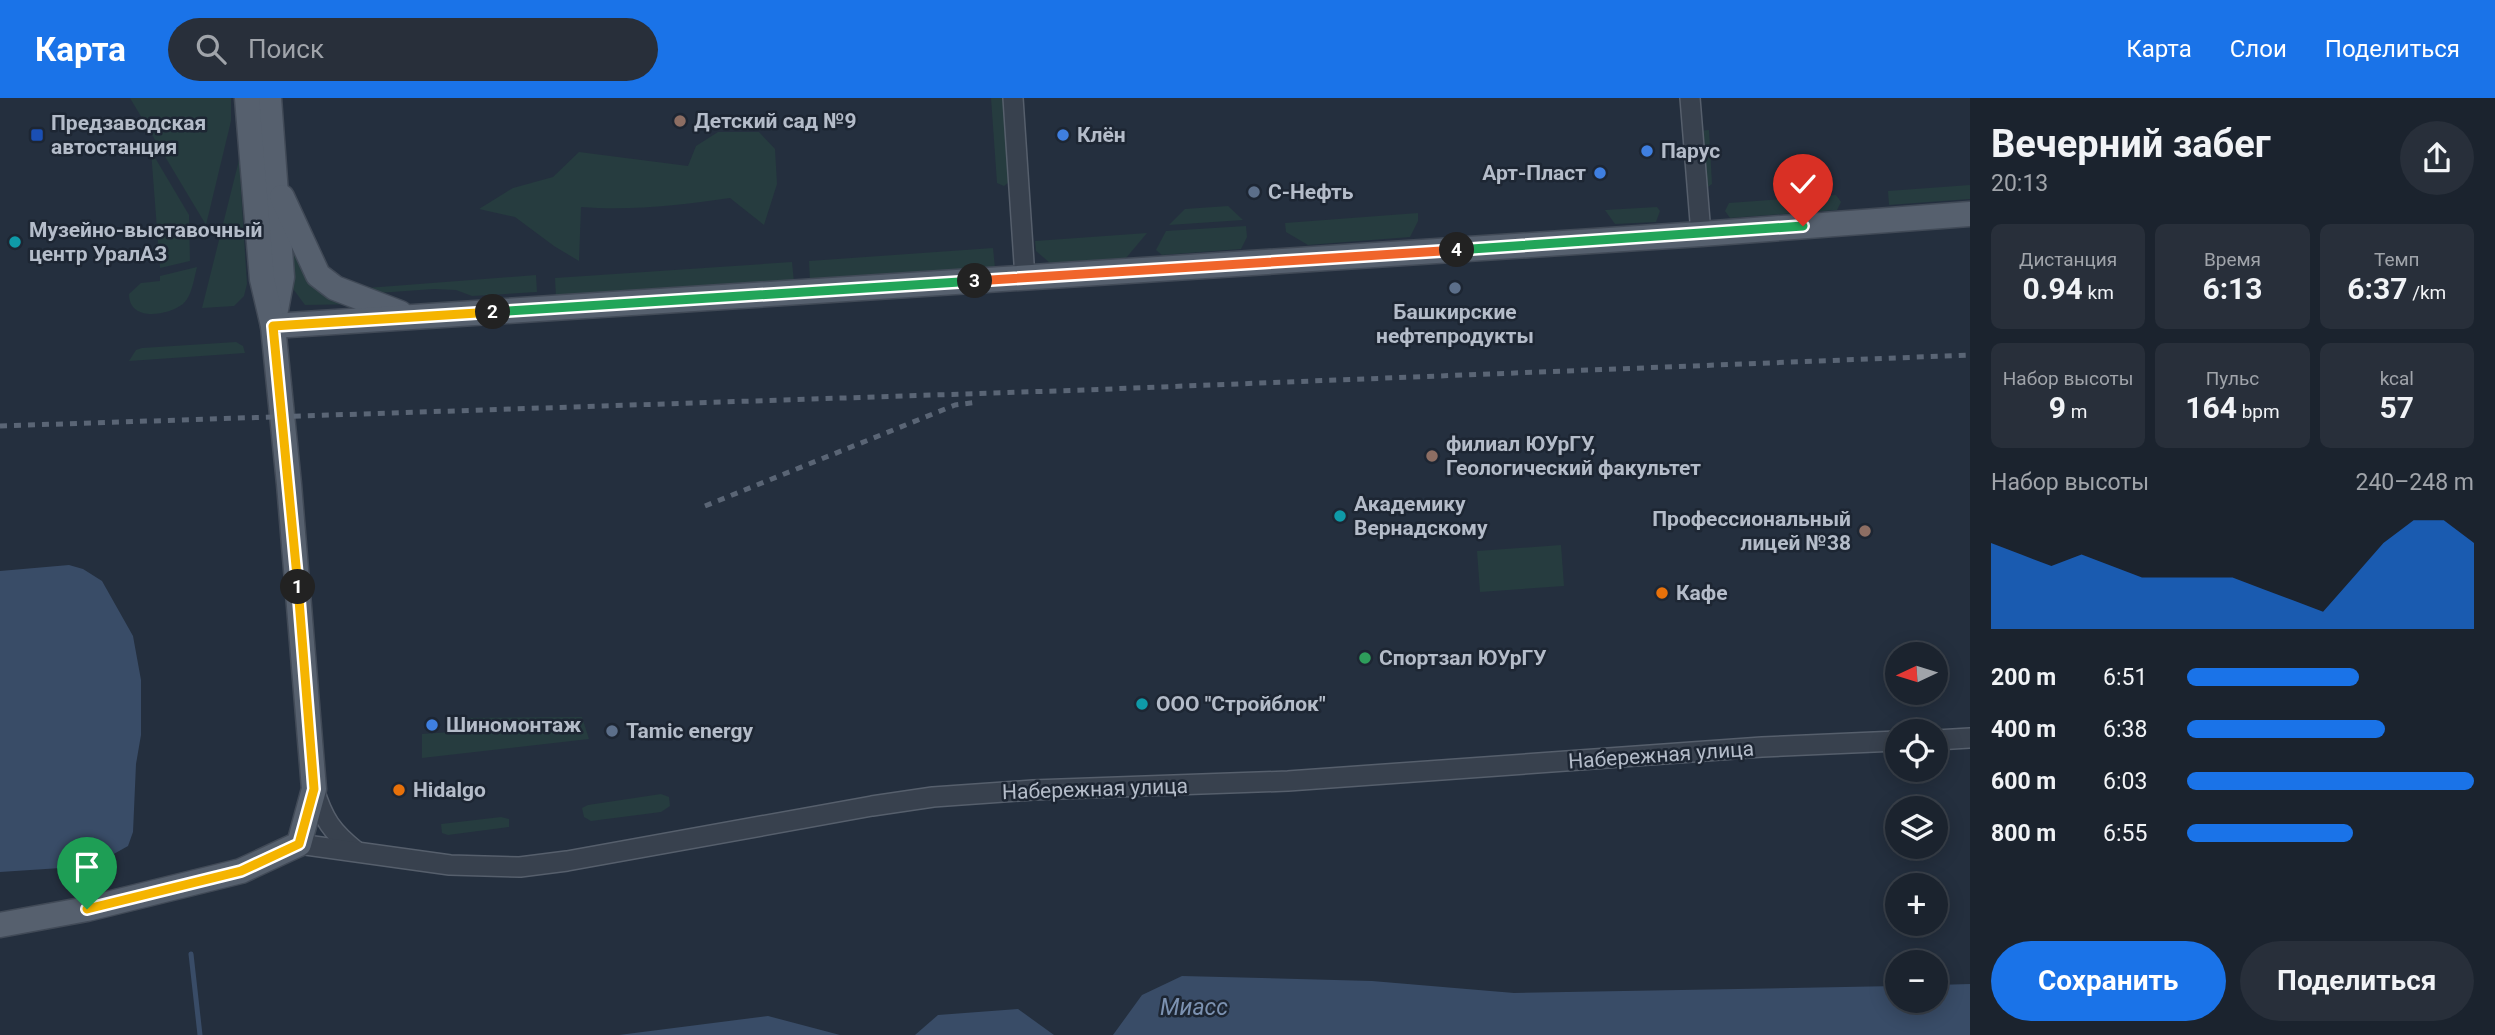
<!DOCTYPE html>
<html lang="ru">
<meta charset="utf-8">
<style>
:root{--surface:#1b232e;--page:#282f3a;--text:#f1f3f6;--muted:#a0a4aa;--line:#39404a;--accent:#1a73e8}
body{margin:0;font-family:Roboto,sans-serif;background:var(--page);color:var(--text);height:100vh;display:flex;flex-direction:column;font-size:26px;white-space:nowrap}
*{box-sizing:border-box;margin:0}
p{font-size:23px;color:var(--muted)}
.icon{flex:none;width:38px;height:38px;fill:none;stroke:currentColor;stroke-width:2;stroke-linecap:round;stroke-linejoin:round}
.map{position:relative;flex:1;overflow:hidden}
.drawer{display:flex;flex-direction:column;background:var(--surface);width:525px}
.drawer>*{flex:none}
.needle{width:46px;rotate:266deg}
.tools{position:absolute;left:1885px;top:544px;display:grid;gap:14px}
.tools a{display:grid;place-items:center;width:63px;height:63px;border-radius:50%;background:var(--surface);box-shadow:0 4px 18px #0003,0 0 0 2px var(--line);font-size:35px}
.pin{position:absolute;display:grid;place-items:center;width:60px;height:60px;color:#fff;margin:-72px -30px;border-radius:50% 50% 50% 0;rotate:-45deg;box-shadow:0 0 7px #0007}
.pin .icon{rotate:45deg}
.km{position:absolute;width:35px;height:35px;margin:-18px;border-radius:50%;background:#222;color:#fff;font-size:19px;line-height:35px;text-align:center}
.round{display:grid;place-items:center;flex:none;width:74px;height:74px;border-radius:37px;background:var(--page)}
.headline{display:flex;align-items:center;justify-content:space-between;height:119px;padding:0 21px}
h1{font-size:38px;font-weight:700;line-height:52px}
.metrics{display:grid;grid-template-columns:repeat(3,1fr);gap:10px;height:119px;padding:7px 21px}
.metrics div{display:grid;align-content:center;border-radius:10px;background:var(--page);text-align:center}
.metrics b{font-size:30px;font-weight:700}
.metrics small{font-size:19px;font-weight:400}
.metrics p{font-size:19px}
.chart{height:196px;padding:14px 21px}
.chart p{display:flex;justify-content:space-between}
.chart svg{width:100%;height:126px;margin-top:7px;fill:var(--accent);opacity:.7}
.primary-button{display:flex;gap:14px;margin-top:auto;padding:14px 21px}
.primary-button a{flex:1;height:80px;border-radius:42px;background:var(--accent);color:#fff;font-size:28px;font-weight:700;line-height:80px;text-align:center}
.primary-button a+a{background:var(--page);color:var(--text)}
ul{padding:0 21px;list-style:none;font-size:23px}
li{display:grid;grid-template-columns:112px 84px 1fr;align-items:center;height:52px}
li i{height:18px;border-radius:9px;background:var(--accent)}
header{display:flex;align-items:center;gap:42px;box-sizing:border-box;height:98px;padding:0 35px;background:var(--accent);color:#fff}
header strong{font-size:33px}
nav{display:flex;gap:38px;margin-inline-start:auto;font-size:24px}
.search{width:490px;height:63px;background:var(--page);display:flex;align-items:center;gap:18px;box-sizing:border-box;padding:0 24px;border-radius:38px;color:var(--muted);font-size:26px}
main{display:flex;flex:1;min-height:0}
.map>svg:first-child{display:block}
.green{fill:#263c3f}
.water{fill:#394c67}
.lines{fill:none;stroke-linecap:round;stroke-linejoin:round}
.stream{stroke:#394c67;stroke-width:5}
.minor-casing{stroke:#565f6c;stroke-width:22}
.major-casing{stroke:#414a57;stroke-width:27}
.minor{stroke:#38414e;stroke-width:19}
.major{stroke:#56606e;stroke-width:24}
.rail{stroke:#5a6575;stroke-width:5;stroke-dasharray:7 7;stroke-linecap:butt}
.split-1-casing{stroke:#fff;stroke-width:14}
.split-2-casing{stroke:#fff;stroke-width:14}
.split-3-casing{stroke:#fff;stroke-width:14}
.split-4-casing{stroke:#fff;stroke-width:14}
.split-5-casing{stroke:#fff;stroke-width:14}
.split-1{stroke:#f5b400;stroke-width:9}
.split-2{stroke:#f5b400;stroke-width:9}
.split-3{stroke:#22a559;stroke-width:9}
.split-4{stroke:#f0652b;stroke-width:9}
.split-5{stroke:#22a559;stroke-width:9}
.education-dot{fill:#8d6e63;stroke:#1d2633;stroke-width:2.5}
.transit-dot{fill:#1a4fb4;stroke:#1d2633;stroke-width:2.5}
.shop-dot{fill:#3f7fe0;stroke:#1d2633;stroke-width:2.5}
.service-dot{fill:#5c6f8a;stroke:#1d2633;stroke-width:2.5}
.culture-dot{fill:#0f9aa8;stroke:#1d2633;stroke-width:2.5}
.food-dot{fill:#e8710a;stroke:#1d2633;stroke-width:2.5}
.leisure-dot{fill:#2e9e5b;stroke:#1d2633;stroke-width:2.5}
.labels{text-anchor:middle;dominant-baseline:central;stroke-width:5;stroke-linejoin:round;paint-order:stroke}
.poi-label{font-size:21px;font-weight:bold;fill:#b4bcc9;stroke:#1d2633;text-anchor:start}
.street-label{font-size:21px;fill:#b4bcc9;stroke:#1d2633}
.water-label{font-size:23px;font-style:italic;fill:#7c92b1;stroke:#1d2633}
</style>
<header>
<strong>Карта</strong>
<div class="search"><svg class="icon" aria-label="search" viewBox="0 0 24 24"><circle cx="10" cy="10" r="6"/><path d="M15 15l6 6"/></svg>Поиск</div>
<nav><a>Карта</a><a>Слои</a><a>Поделиться</a></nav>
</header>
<main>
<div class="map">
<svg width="1970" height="937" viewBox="0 0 1970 937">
<rect width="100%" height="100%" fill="#242f3e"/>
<!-- green -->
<g class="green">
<path d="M 130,0 L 231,0 L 231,23 L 206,127 Z"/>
<path d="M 991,0 L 1003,0 L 1009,84 L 1004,88 L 997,85 Z"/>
<path d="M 1709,32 L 1712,86 L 1708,89 L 1703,87 L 1699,33 Z"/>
<path d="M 718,34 L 759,34 L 775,51 L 777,86 L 764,127 L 730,100 C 680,107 632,113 581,109 L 579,163 L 554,148 L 515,119 L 479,111 L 513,90 L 553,79 L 579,54 L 688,68 L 696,48 Z"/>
<path d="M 151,53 L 189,117 L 190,163 L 160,170 Z"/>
<path d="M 239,62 L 247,186 L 244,198 L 234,208 L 202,210 Z"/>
<path d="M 1970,87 L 1970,101 L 1889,107 L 1888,93 Z"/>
<path d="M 1836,97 L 1841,104 L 1837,112 L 1730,120 L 1725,113 L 1729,105 Z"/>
<path d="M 281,108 L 308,168 L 365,206 L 305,207 L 288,184 Z"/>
<path d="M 1228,108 L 1243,122 L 1169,127 L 1185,111 Z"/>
<path d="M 1657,109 L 1660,113 L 1656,124 L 1615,126 L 1605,112 Z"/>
<path d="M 1418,115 L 1418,123 L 1410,139 L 1308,147 L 1286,134 L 1285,125 Z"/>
<path d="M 1246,128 L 1247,139 L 1241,151 L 1162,157 L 1156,152 L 1166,133 Z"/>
<path d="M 1147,135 L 1126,160 L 1050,165 L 1036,153 L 1035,143 Z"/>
<path d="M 993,150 L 995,170 L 810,183 L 809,163 Z"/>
<path d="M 792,164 L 794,184 L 556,200 L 555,180 Z"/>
<path d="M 197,169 C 194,180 192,198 183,206 C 167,218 129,224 129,196 L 141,185 L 160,183 L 160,178 Z"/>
<path d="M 536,177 L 537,194 L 472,198 L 456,192 L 434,191 L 364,196 L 354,191 Z"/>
<path d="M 236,244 L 243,248 L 245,255 L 129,263 L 136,252 L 142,250 Z"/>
<path d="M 1561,447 L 1564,488 L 1480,494 L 1477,453 Z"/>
<path d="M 582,619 L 589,641 L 422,660 L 422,636 L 452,634 L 453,620 Z"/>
<path d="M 661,696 L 669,699 L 670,708 L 661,714 L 591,723 L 584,719 L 582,710 L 588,707 Z"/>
<path d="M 501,719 L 509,721 L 509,729 L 448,737 L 442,735 L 441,726 Z"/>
</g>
<!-- water -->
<g class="water">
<path d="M 69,467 L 83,471 L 102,483 L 133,538 L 141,582 L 141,637 L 136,666 L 133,734 L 128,748 L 103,762 L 76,769 L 0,774 L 0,473 Z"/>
<path d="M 1182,878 L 1372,883 L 1514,895 L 1897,888 L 1897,903 L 1936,903 L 1936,887 L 1970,886 L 1970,937 L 1113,937 L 1142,897 Z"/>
<path d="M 1018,911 L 1054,937 L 915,937 L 938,917 Z"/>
<path d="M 768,918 L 840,937 L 619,937 Z"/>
</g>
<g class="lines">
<!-- stream -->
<path class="stream" d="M 191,856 L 200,937"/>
<defs>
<g id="minor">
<path d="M 1013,0 L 1025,180"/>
<path d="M 1690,0 L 1701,136"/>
<path d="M 1936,642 L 1970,640"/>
<path d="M 314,691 C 323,721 332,734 356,753"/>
<path d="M 299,746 L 450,767 L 520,769 L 567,763 L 872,708 L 933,699 L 1033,692 L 1288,683 L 1762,649 L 1897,643"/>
</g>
<g id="major">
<path d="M 269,0 L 282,179 L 275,217"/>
<path d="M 282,99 L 318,177 L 335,190 L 400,215"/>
<path d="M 273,228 L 1701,136 L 1970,116"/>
<path d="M 0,827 L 87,811 L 241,773 L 299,746 L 314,691 L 289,386 L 273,228 L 262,181 L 247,0"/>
</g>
</defs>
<!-- minor casing -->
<use href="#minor" class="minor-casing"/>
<!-- major casing -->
<use href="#major" class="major-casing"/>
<!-- minor -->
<use href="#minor" class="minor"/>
<!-- major -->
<use href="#major" class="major"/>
<!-- rail -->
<g class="rail">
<path d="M 0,328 L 1084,292 L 1970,257"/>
<path d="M 705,408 L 955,307 L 979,304"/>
</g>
</g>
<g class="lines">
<defs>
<path id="split-1" d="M 87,811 L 241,773 L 299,746 L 314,691 L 298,489"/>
<path id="split-2" d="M 298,489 L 273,228 L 493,214"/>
<path id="split-3" d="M 493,214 L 975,183"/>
<path id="split-4" d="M 975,183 L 1457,152"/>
<path id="split-5" d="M 1457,152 L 1803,128"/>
</defs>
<!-- split-1 casing -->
<use href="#split-1" class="split-1-casing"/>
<!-- split-2 casing -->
<use href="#split-2" class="split-2-casing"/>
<!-- split-3 casing -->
<use href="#split-3" class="split-3-casing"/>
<!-- split-4 casing -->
<use href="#split-4" class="split-4-casing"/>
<!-- split-5 casing -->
<use href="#split-5" class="split-5-casing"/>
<!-- split-1 -->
<use href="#split-1" class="split-1"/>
<!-- split-2 -->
<use href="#split-2" class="split-2"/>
<!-- split-3 -->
<use href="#split-3" class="split-3"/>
<!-- split-4 -->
<use href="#split-4" class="split-4"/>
<!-- split-5 -->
<use href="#split-5" class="split-5"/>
</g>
<!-- markers -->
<g class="education-dot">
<circle cx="680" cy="23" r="7"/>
<circle cx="1432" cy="358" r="7"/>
<circle cx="1865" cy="433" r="7"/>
</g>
<rect class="transit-dot" x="30" y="30" width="14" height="14" rx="3.5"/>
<g class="shop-dot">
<circle cx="1063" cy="37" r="7"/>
<circle cx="1647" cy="53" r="7"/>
<circle cx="1600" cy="75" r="7"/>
<circle cx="432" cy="627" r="7"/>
</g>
<g class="service-dot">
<circle cx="1254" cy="94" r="7"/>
<circle cx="1455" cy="190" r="7"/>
<circle cx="612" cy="633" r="7"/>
</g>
<g class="culture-dot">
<circle cx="15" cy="144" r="7"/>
<circle cx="1340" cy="418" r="7"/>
<circle cx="1142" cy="606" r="7"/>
</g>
<g class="food-dot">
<circle cx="1662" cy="495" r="7"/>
<circle cx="399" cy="692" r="7"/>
</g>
<circle class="leisure-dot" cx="1365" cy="560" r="7"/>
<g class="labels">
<!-- poi labels -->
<g class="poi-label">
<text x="694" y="23">Детский сад №9</text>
<text x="51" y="25">Предзаводская<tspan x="51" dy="24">автостанция</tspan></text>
<text x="1077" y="37">Клён</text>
<text x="1661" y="53">Парус</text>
<text x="1586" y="75" text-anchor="end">Арт-Пласт</text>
<text x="1268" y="94">С-Нефть</text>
<text x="29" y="132">Музейно-выставочный<tspan x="29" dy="24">центр УралАЗ</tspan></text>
<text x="1455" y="214" text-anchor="middle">Башкирские<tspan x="1455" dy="24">нефтепродукты</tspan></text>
<text x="1446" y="346">филиал ЮУрГУ,<tspan x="1446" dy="24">Геологический факультет</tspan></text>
<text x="1354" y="406">Академику<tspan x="1354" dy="24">Вернадскому</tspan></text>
<text x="1851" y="421" text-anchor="end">Профессиональный<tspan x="1851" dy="24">лицей №38</tspan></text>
<text x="1676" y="495">Кафе</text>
<text x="1379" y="560">Спортзал ЮУрГУ</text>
<text x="1156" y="606">ООО "Стройблок"</text>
<text x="446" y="627">Шиномонтаж</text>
<text x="626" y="633">Tamic energy</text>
<text x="413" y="692">Hidalgo</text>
</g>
<!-- street labels -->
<g class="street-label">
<text transform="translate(1661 657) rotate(-4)">Набережная улица</text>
<text transform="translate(1095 691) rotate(-2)">Набережная улица</text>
</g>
<!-- water labels -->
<g class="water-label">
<text x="1194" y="909">Миасс</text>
</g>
</g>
</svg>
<div class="tools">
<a><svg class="needle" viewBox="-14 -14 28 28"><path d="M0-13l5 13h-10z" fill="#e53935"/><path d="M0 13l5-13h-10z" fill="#a0a4aa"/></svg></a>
<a><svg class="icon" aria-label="locate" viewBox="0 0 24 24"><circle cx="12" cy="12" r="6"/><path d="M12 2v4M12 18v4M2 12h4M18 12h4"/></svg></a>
<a><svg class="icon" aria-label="layers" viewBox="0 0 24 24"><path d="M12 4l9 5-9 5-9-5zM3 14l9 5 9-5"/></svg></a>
<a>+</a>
<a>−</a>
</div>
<div class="pin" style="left:87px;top:811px;background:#1e9e55"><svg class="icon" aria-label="arrive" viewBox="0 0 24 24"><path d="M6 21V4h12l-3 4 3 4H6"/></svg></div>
<div class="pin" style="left:1803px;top:128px;background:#d93025"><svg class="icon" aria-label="check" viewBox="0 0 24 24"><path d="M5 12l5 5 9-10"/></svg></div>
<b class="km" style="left:298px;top:489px">1</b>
<b class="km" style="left:493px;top:214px">2</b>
<b class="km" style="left:975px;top:183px">3</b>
<b class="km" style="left:1457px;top:152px">4</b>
</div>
<section class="drawer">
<div class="headline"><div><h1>Вечерний забег</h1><p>20:13</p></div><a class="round"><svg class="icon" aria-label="share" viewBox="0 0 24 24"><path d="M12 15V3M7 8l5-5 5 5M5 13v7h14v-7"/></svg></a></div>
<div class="metrics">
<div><p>Дистанция</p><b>0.94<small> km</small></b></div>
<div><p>Время</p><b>6:13</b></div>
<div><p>Темп</p><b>6:37<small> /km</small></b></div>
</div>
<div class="metrics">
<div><p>Набор высоты</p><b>9<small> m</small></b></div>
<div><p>Пульс</p><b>164<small> bpm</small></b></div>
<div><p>kcal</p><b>57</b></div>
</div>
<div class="chart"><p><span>Набор высоты</span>240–248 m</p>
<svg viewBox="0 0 160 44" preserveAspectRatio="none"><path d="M0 44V14L10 18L20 22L30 18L40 22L50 26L60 26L70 26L80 26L90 30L100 34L110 38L120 26L130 14L140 6L150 6L160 14V44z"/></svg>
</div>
<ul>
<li><b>200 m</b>6:51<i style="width:60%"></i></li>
<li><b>400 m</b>6:38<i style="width:69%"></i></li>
<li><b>600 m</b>6:03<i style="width:100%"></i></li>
<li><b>800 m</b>6:55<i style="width:58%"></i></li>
</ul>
<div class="primary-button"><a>Сохранить</a><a>Поделиться</a></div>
</section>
</main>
